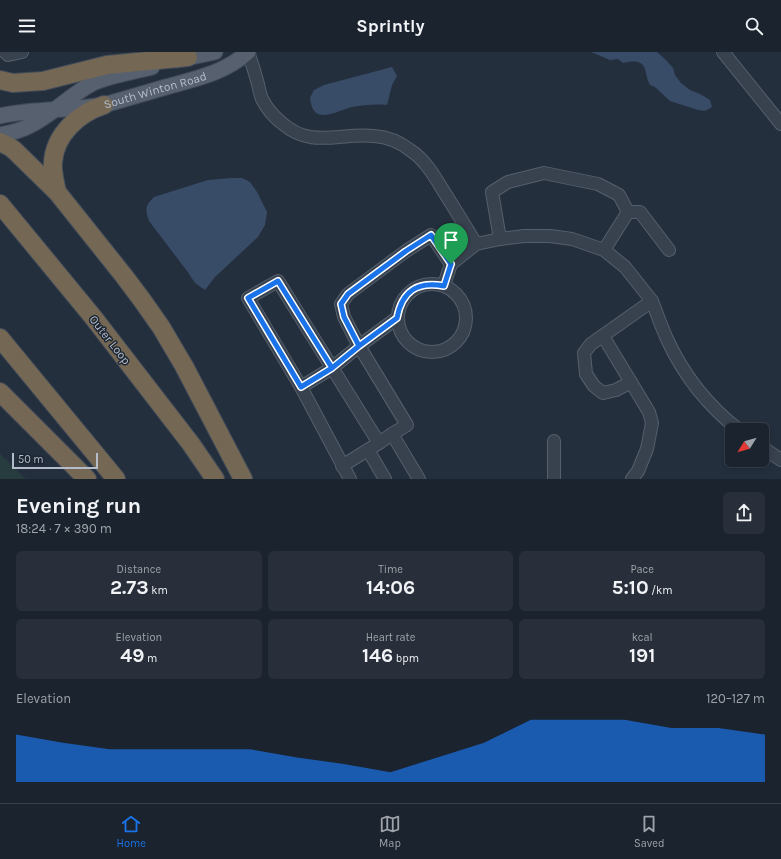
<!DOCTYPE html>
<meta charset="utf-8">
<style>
:root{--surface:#1b232e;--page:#282f3a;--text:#f1f3f6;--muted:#a0a4aa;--line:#39404a;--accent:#1a73e8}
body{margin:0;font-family:Karla,sans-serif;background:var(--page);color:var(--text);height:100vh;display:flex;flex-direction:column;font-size:15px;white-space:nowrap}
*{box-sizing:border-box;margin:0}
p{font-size:13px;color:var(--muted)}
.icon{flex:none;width:22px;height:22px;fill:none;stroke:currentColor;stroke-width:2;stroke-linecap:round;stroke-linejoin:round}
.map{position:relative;height:427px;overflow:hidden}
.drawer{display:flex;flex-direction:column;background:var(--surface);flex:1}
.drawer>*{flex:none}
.needle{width:26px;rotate:233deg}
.fabs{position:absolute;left:725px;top:371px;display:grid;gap:8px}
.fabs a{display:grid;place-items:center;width:44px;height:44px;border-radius:6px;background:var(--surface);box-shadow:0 2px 6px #0003,0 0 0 1px var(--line);font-size:20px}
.scale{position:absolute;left:12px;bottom:10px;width:86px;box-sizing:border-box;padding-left:4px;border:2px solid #b4bcc9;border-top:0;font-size:11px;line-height:14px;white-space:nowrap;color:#b4bcc9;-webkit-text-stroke:3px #1d2633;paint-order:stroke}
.pin{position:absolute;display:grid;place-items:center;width:34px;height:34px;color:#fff;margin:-41px -17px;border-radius:50% 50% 50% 0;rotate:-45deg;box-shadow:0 0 4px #0007}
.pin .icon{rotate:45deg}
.round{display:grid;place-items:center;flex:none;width:42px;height:42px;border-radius:6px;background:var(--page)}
.head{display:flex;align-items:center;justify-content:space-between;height:68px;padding:0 16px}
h1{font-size:22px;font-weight:700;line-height:30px}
.metrics{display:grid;grid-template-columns:repeat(3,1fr);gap:6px;height:68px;padding:4px 16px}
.metrics div{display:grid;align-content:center;border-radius:6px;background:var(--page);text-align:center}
.metrics b{font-size:20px;font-weight:700}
.metrics small{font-size:11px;font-weight:400}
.metrics p{font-size:11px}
.chart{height:112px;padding:8px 16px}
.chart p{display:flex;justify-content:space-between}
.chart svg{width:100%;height:72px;margin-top:4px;fill:var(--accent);opacity:.7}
header{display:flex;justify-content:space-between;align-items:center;height:52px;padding:0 16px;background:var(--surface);font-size:18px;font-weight:700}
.dock{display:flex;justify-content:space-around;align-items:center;height:56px;border-top:1px solid var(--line);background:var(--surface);font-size:11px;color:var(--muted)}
.dock a{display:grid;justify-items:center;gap:2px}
.dock .selected{color:var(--accent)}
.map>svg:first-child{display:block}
.green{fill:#263c3f}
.water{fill:#394c67}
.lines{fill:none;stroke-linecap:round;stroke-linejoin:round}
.minor-casing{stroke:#565f6c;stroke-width:14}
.major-casing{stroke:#414a57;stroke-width:17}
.highway-casing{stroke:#434c59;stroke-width:20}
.minor{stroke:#38414e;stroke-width:12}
.major{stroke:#56606e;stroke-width:15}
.highway{stroke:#746855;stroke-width:18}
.route-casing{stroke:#fff;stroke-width:8}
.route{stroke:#1a73e8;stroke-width:5}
.labels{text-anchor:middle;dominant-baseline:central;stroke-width:3;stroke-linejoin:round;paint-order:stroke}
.street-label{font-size:12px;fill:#b4bcc9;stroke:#1d2633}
</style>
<header><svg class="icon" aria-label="menu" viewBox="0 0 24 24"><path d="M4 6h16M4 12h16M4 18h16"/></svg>Sprintly<svg class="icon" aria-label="search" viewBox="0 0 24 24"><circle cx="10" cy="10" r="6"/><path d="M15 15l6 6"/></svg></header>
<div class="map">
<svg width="781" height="427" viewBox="0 0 781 427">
<rect width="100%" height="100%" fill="#242f3e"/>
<!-- green -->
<path class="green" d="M 0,402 L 26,427 L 0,427 Z"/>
<!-- water -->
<g class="water">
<path d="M 591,0 L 657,0 L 666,8 L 673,16 L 675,23 L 681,31 L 690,38 L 700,42 L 710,48 L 712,55 L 705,59 L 698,58 L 670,49 L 655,35 L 650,33 C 648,29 647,26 646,21 C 644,7 633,9 623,11 L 618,7 L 610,8 Z"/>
<path d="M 392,15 L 397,24 L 392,33 L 387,53 C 375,52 363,53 352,55 C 343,57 327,66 318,62 C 312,59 311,52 310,46 L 314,38 L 324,33 Z"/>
<path d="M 232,126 L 242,126 L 250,130 L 257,140 L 267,160 L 265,173 L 258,185 L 215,225 L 205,238 L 195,231 L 187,219 L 149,169 C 145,157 145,154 154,145 L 208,128 Z"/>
</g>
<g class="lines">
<defs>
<g id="minor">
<path d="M 5,0 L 8,3 L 22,0"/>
<path d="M 248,0 C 252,11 255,21 258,32 C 259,37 260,42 262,47 C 267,57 274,65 283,72 C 312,97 341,80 374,84 C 387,85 400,90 410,98 C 426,108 436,127 446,143 C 456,159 466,175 476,192"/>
<path d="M 723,0 L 781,72"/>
<path d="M 628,160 L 640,160 L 669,198"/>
<path d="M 500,187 L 492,140 L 508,130 L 544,121 L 598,132 L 619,143 L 628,160 L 604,198"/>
<circle cx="432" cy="266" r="34"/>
<path d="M 444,233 L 451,212 L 476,192 L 500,187 L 524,184 L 550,184 L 572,187 L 604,198 L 625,215 L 652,249"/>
<path d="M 603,284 L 649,360 L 652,371 L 647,397 L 638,419 L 632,427"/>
<path d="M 631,330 L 616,338 L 603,341 L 594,334 L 586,322 L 584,301 L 591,292 L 652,249 C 657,262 661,274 667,287 C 683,322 708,354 739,378"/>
<path d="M 301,335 L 332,316 L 359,294 L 344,265 L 341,252 L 348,242 L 406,199 L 431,183 L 451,212"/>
<path d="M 392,382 L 407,373 L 359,294 L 397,266"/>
<path d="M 554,389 L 554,427"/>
<path d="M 762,395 L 781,408"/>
<path d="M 368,398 L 385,427"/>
<path d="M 342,414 L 379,391"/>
<path d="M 350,427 L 301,335 L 248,246 L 278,229 L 379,391 L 392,382 L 419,427"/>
</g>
<g id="major">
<path d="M 177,8 L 215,0"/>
<path id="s1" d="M 0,64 C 34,56 69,59 104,53 C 124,47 145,41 166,35 C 195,27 225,21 248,0"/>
<path d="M 0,83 C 10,81 20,79 29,74 C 52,63 70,43 93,31 C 110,23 133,20 152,15"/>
</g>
<g id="highway">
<path d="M 0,28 L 13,31 L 43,29 L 107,13 L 188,5"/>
<path d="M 0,90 L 10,95 L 14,98 L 57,140 L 124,224 L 142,248 L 161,275 L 184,314 L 243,427"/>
<path d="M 57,140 C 55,130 52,120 53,110 C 55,82 79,61 104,53"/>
<path d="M 0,152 L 93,265 L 191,392 L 215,427"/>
<path d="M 0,286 L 116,427"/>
<path d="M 0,340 L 87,427"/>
</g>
</defs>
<!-- minor casing -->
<use href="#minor" class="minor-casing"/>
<!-- major casing -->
<use href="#major" class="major-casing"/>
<!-- highway casing -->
<use href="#highway" class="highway-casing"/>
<!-- minor -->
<use href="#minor" class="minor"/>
<!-- major -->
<use href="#major" class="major"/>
<!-- highway -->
<use href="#highway" class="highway"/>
</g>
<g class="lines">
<defs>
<path id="route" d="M 451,212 L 444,234 C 417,229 402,239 397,266 L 359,294 L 332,316 L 278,229 L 248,246 L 301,335 L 332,316 L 359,294 L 344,265 L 341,252 L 348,242 L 406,199 L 431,183 L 451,212"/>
</defs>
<!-- route casing -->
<use href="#route" class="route-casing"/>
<!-- route -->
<use href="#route" class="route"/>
</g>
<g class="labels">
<!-- street labels -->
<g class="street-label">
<text stroke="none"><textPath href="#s1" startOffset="158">South Winton Road</textPath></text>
<text transform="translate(110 288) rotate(52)">Outer Loop</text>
</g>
</g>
</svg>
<div class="fabs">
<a><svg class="needle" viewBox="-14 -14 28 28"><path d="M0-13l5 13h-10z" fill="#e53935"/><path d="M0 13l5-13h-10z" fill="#a0a4aa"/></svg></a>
</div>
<div class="scale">50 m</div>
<div class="pin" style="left:451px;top:212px;background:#1e9e55"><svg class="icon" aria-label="arrive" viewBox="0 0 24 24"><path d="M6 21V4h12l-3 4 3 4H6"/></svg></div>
</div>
<section class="drawer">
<div class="head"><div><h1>Evening run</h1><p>18:24 · 7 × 390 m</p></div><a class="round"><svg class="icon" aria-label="share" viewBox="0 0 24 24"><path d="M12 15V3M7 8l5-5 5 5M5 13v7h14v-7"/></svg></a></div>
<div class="metrics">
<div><p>Distance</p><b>2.73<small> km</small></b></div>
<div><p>Time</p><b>14:06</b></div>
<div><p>Pace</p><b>5:10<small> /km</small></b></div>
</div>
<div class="metrics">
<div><p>Elevation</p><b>49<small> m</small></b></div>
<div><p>Heart rate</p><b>146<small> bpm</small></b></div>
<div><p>kcal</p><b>191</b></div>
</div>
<div class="chart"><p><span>Elevation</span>120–127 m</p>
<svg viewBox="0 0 160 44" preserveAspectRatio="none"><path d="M0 44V15L10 20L20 24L30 24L40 24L50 24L60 29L70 33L80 38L90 29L100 20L110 6L120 6L130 6L140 11L150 11L160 15V44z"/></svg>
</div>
</section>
<nav class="dock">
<a class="selected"><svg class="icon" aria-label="home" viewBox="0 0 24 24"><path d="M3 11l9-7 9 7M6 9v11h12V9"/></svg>Home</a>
<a><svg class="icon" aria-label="map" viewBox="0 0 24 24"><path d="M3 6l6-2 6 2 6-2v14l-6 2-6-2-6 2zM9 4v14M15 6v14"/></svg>Map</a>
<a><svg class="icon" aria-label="saved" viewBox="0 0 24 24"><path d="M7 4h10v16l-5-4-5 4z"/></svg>Saved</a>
</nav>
